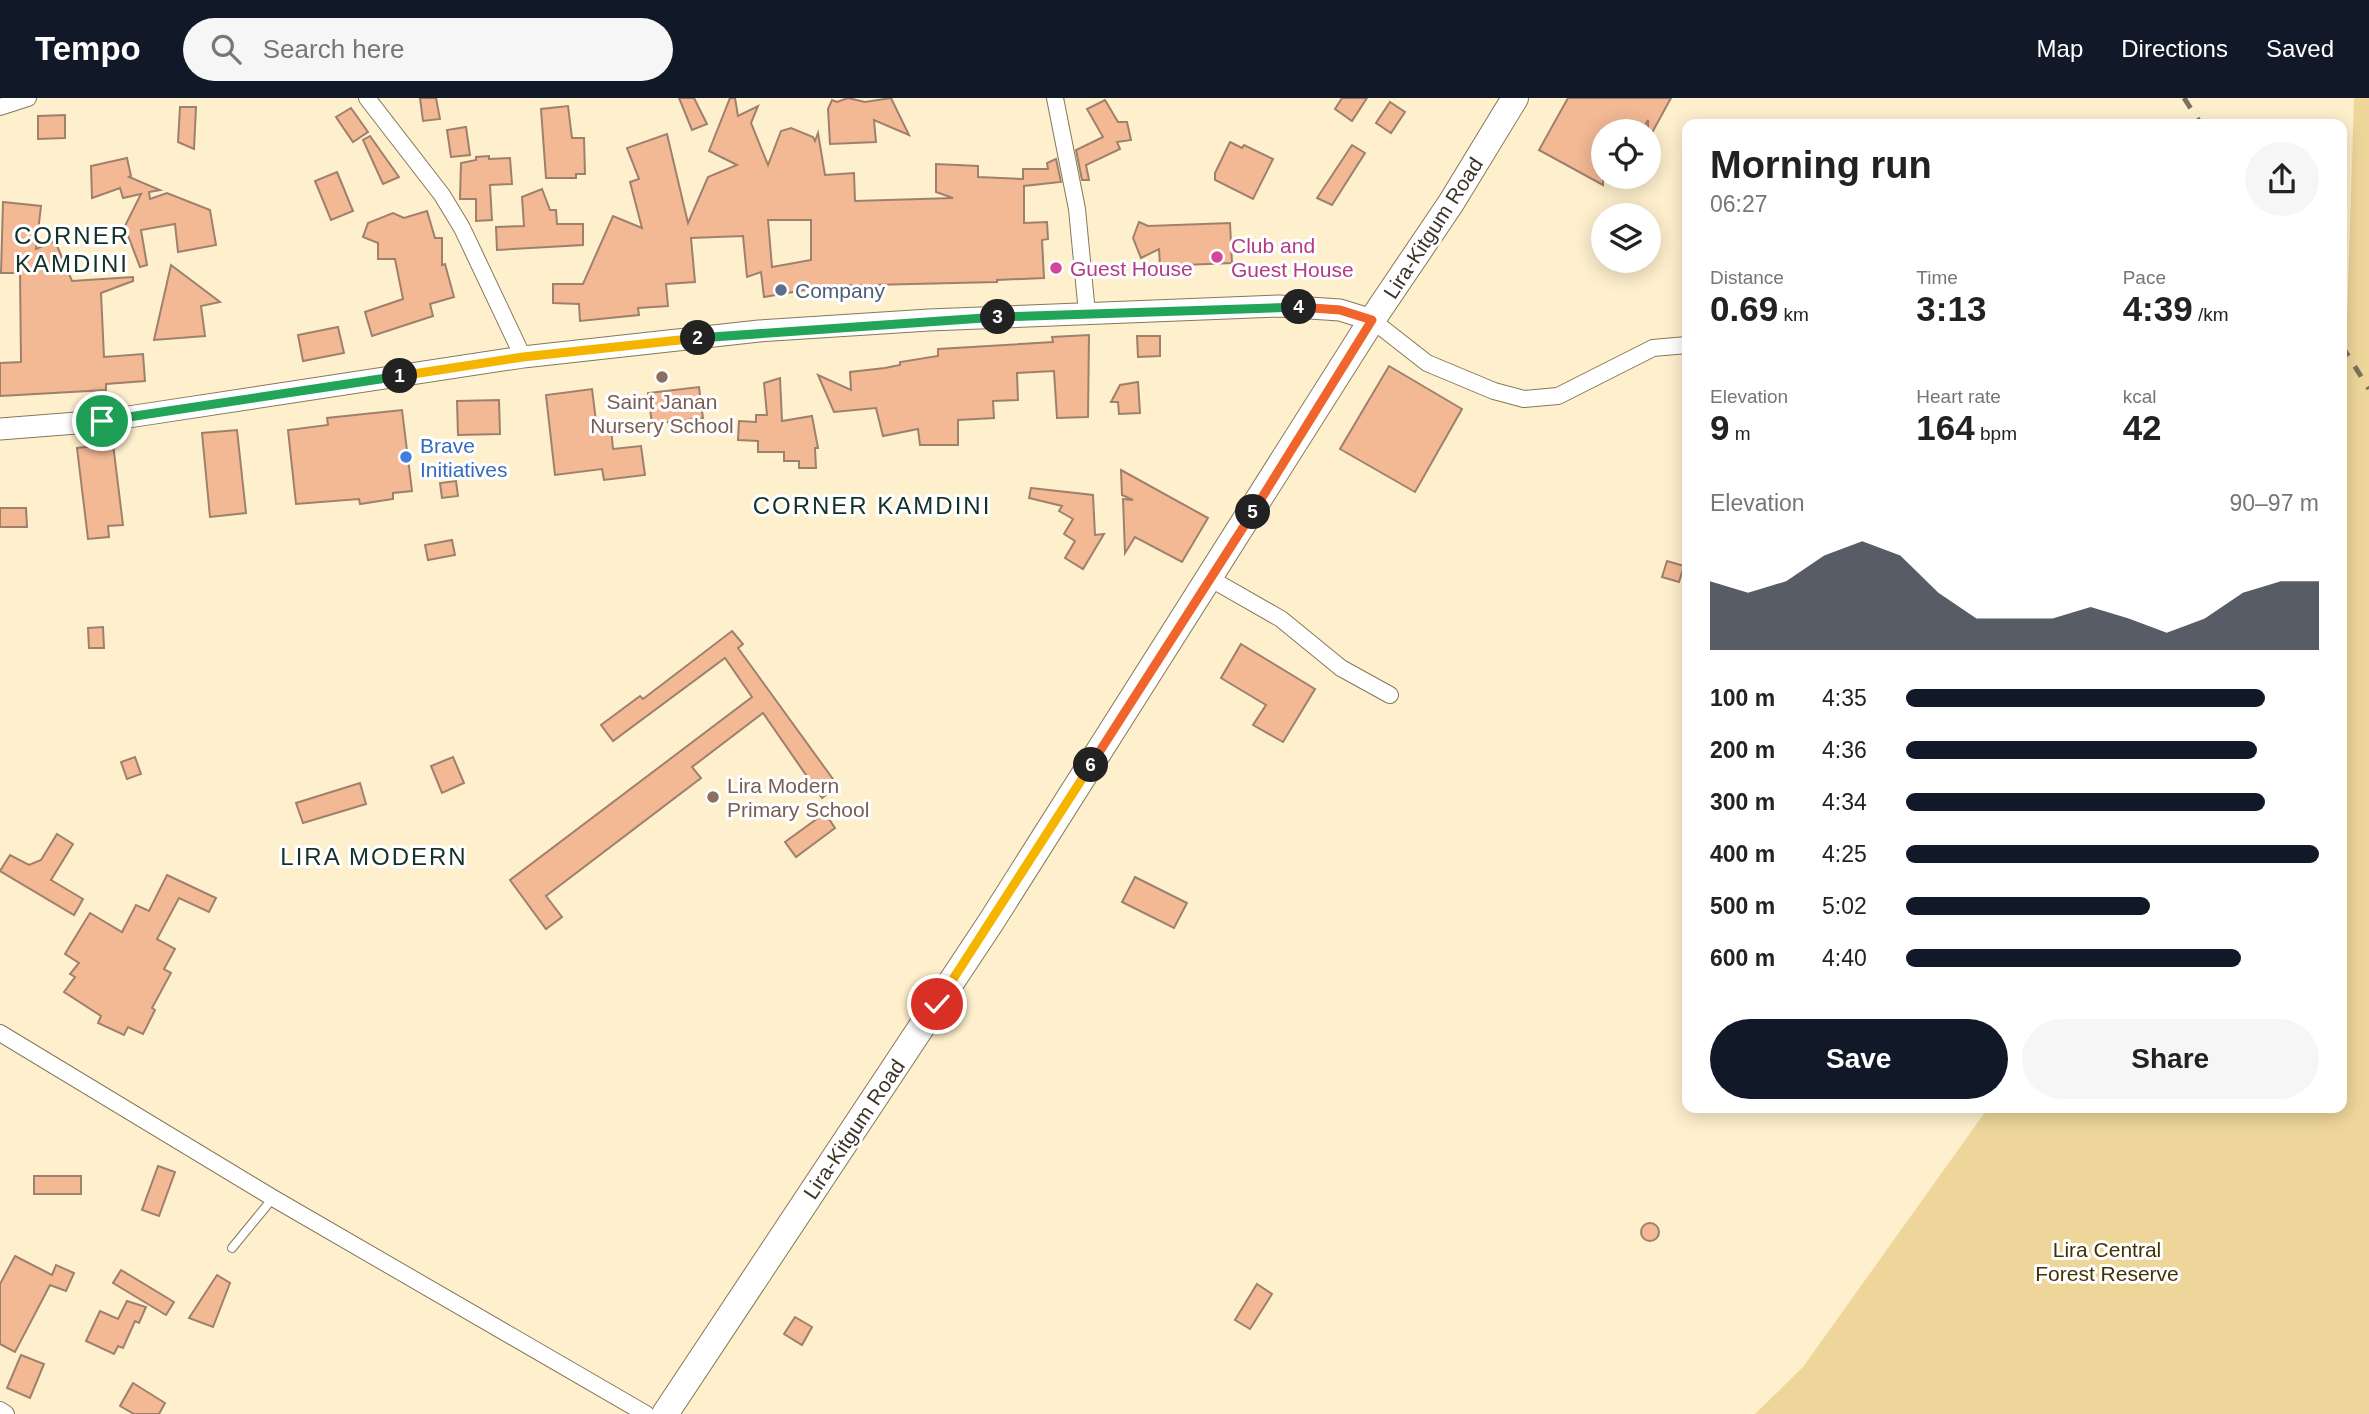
<!DOCTYPE html>
<meta charset="utf-8">
<style>
:root{--surface:#fff;--page:#f6f6f6;--text:#222;--muted:#767676;--accent:#111827}
body{margin:0;font-family:Helvetica,sans-serif;background:var(--page);color:var(--text);height:100vh;display:flex;flex-direction:column;font-size:26px;white-space:nowrap}
*{box-sizing:border-box;margin:0}
p{font-size:23px;color:var(--muted)}
.icon{flex:none;width:38px;height:38px;fill:none;stroke:currentColor;stroke-width:2;stroke-linecap:round;stroke-linejoin:round}
.map{position:relative;flex:1;overflow:hidden}
.drawer{position:absolute;left:1682px;top:21px;width:665px;height:994px;display:flex;flex-direction:column;background:var(--surface);border-radius:14px;box-shadow:0 4px 18px #0003}
.drawer>*{flex:none}
.fabs{position:absolute;left:1591px;top:21px;display:grid;gap:14px}
.fabs a{display:grid;place-items:center;width:70px;height:70px;border-radius:50%;background:var(--surface);box-shadow:0 4px 18px #0003;font-size:35px}
.pin{position:absolute;display:grid;place-items:center;width:60px;height:60px;color:#fff;margin:-30px;border:4px solid #fff;border-radius:50%;box-shadow:0 2px 7px #0007}
.km{position:absolute;width:35px;height:35px;margin:-18px;border-radius:50%;background:#222;color:#fff;font-size:19px;line-height:35px;text-align:center}
.round{display:grid;place-items:center;flex:none;width:74px;height:74px;border-radius:37px;background:var(--page)}
.summary{display:flex;align-items:center;justify-content:space-between;height:119px;padding:0 28px}
h1{font-size:38px;font-weight:700;line-height:52px}
.stats{display:grid;grid-template-columns:repeat(3,1fr);gap:10px;height:119px;padding:7px 28px}
.stats div{display:grid;align-content:center}
.stats b{font-size:35px;font-weight:700}
.stats small{font-size:19px;font-weight:400}
.stats p{font-size:19px}
.chart{height:196px;padding:14px 28px}
.chart p{display:flex;justify-content:space-between}
.chart svg{width:100%;height:126px;margin-top:7px;fill:var(--accent);opacity:.7}
.action{display:flex;gap:14px;margin-top:auto;padding:14px 28px}
.action a{flex:1;height:80px;border-radius:42px;background:var(--accent);color:#fff;font-size:28px;font-weight:700;line-height:80px;text-align:center}
.action a+a{background:var(--page);color:var(--text)}
ul{padding:0 28px;list-style:none;font-size:23px}
li{display:grid;grid-template-columns:112px 84px 1fr;align-items:center;height:52px}
li i{height:18px;border-radius:9px;background:var(--accent)}
header{display:flex;align-items:center;gap:42px;box-sizing:border-box;height:98px;padding:0 35px;background:var(--accent);color:#fff}
header strong{font-size:33px}
nav{display:flex;gap:38px;margin-inline-start:auto;font-size:24px}
.search{width:490px;height:63px;background:var(--page);display:flex;align-items:center;gap:18px;box-sizing:border-box;padding:0 24px;border-radius:38px;color:var(--muted);font-size:26px}
.map>svg:first-child{display:block}
.green{fill:#eed69b}
.building{fill:#f3b894;stroke:#9f806d;stroke-width:2;fill-rule:evenodd}
.lines{fill:none;stroke-linecap:round;stroke-linejoin:round}
.service-casing{stroke:#857859;stroke-width:10}
.minor-casing{stroke:#857859;stroke-width:18}
.tertiary-casing{stroke:#857859;stroke-width:23}
.primary-casing{stroke:#857859;stroke-width:28}
.service{stroke:#fff;stroke-width:8}
.minor{stroke:#fff;stroke-width:16}
.tertiary{stroke:#fff;stroke-width:21}
.primary{stroke:#fff;stroke-width:26}
.rail{stroke:#7c735f;stroke-width:5;stroke-dasharray:12 12;stroke-linecap:butt}
.split-1-casing{stroke:#fff;stroke-width:14}
.split-2-casing{stroke:#fff;stroke-width:14}
.split-3-casing{stroke:#fff;stroke-width:14}
.split-4-casing{stroke:#fff;stroke-width:14}
.split-5-casing{stroke:#fff;stroke-width:14}
.split-6-casing{stroke:#fff;stroke-width:14}
.split-7-casing{stroke:#fff;stroke-width:14}
.split-1{stroke:#22a559;stroke-width:9}
.split-2{stroke:#f5b400;stroke-width:9}
.split-3{stroke:#22a559;stroke-width:9}
.split-4{stroke:#22a559;stroke-width:9}
.split-5{stroke:#f0652b;stroke-width:9}
.split-6{stroke:#f0652b;stroke-width:9}
.split-7{stroke:#f5b400;stroke-width:9}
.hotel-dot{fill:#d1479c;stroke:#fff;stroke-width:2.5}
.service-dot{fill:#5c6f8a;stroke:#fff;stroke-width:2.5}
.education-dot{fill:#8d6e63;stroke:#fff;stroke-width:2.5}
.shop-dot{fill:#3f7fe0;stroke:#fff;stroke-width:2.5}
.labels{text-anchor:middle;dominant-baseline:central;stroke-width:6;stroke-linejoin:round;paint-order:stroke}
.street-label{font-size:21px;fill:#3b3528;stroke:#fff}
.hotel-label{font-size:21px;fill:#b23c85;stroke:#fff;text-anchor:start}
.service-label{font-size:21px;fill:#4e5e75;stroke:#fff;text-anchor:start}
.education-label{font-size:21px;fill:#785e54;stroke:#fff}
.shop-label{font-size:21px;fill:#366cbe;stroke:#fff;text-anchor:start}
.park-label{font-size:21px;fill:#433200;stroke:#fff}
.quarter-label{font-size:24px;letter-spacing:2px;fill:#12322b;stroke:#fff}
</style>
<header>
<strong>Tempo</strong>
<div class="search"><svg class="icon" aria-label="search" viewBox="0 0 24 24"><circle cx="10" cy="10" r="6"/><path d="M15 15l6 6"/></svg>Search here</div>
<nav><a>Map</a><a>Directions</a><a>Saved</a></nav>
</header>
<div class="map">
<svg width="2369" height="1316" viewBox="0 0 2369 1316">
<rect width="100%" height="100%" fill="#fef0cd"/>
<!-- green -->
<path class="green" d="M 2354,0 L 2369,0 L 2369,1316 L 1755,1316 L 1803,1269 L 1988,1010 L 2342,1010 L 2342,380 Z"/>
<!-- building -->
<g class="building">
<path d="M 420,0 L 436,0 L 440,21 L 423,23 Z"/>
<path d="M 679,0 L 694,0 L 707,26 L 692,32 Z"/>
<path d="M 730,0 L 735,0 L 738,18 L 758,8 L 751,25 L 768,67 L 781,33 L 791,30 L 813,39 L 815,43 L 818,35 L 825,77 L 854,75 L 855,103 L 953,100 L 936,94 L 936,66 L 978,68 L 978,79 L 1023,81 L 1023,71 L 1048,71 L 1047,65 L 1056,61 L 1061,84 L 1024,88 L 1024,125 L 1047,124 L 1048,141 L 1042,142 L 1044,180 L 997,182 L 997,184 L 828,188 L 764,199 L 761,174 L 747,179 L 743,138 L 691,140 L 695,184 L 666,186 L 668,208 L 638,210 L 639,217 L 580,223 L 579,206 L 553,205 L 553,186 L 583,186 L 613,118 L 642,130 L 630,84 L 639,81 L 627,50 L 667,36 L 688,125 L 708,79 L 737,67 L 709,53 ZM 768,122 L 811,122 L 811,162 L 772,169 Z"/>
<path d="M 848,0 L 865,4 L 891,0 L 909,37 L 874,22 L 876,44 L 830,46 L 828,11 L 832,2 L 837,4 Z"/>
<path d="M 1342,0 L 1367,0 L 1352,23 L 1335,11 Z"/>
<path d="M 1568,0 L 1671,0 L 1648,42 L 1648,22 L 1642,33 L 1603,33 L 1603,87 L 1539,52 Z"/>
<path d="M 1105,2 L 1118,24 L 1127,24 L 1131,42 L 1117,44 L 1120,51 L 1086,67 L 1089,82 L 1082,82 L 1076,52 L 1103,39 L 1087,11 Z"/>
<path d="M 1390,4 L 1405,14 L 1391,35 L 1376,25 Z"/>
<path d="M 568,8 L 572,40 L 584,40 L 585,76 L 576,76 L 576,80 L 546,80 L 541,11 Z"/>
<path d="M 180,9 L 196,9 L 194,51 L 178,44 Z"/>
<path d="M 351,10 L 368,34 L 353,44 L 336,19 Z"/>
<path d="M 65,17 L 65,40 L 38,41 L 38,18 Z"/>
<path d="M 466,29 L 470,57 L 451,59 L 447,32 Z"/>
<path d="M 370,38 L 399,79 L 383,86 L 363,42 Z"/>
<path d="M 1230,44 L 1242,50 L 1244,47 L 1273,61 L 1253,101 L 1215,82 L 1215,75 Z"/>
<path d="M 1352,47 L 1365,55 L 1332,107 L 1317,100 Z"/>
<path d="M 489,58 L 489,61 L 510,60 L 512,86 L 490,87 L 492,122 L 476,123 L 476,101 L 460,101 L 461,65 L 476,62 L 476,59 Z"/>
<path d="M 127,60 L 131,78 L 129,79 L 160,92 L 149,94 L 150,101 L 167,95 L 210,112 L 216,147 L 178,154 L 175,126 L 141,132 L 147,167 L 140,169 L 127,135 L 121,136 L 141,96 L 123,100 L 120,90 L 92,100 L 91,68 Z"/>
<path d="M 337,74 L 353,113 L 331,122 L 315,83 Z"/>
<path d="M 542,91 L 550,112 L 556,112 L 557,126 L 583,126 L 583,147 L 497,152 L 496,129 L 524,128 L 522,99 Z"/>
<path d="M 3,104 L 41,108 L 36,151 L 55,143 L 72,183 L 133,179 L 133,183 L 101,195 L 104,259 L 143,256 L 145,283 L 106,286 L 106,292 L 0,298 L 0,265 L 21,264 L 20,175 L 1,175 Z"/>
<path d="M 427,113 L 435,140 L 442,140 L 442,167 L 445,166 L 454,199 L 430,206 L 433,218 L 372,238 L 365,214 L 403,201 L 395,161 L 378,161 L 378,145 L 363,139 L 368,125 L 393,115 L 404,120 Z"/>
<path d="M 1139,124 L 1148,128 L 1230,125 L 1232,165 L 1160,168 L 1159,151 L 1141,160 L 1133,140 Z"/>
<path d="M 171,167 L 220,204 L 201,208 L 205,238 L 154,242 Z"/>
<path d="M 338,229 L 344,255 L 303,263 L 298,237 Z"/>
<path d="M 1089,237 L 1088,319 L 1057,320 L 1054,273 L 1017,275 L 1018,302 L 993,303 L 994,320 L 958,322 L 958,347 L 920,347 L 918,331 L 883,338 L 876,310 L 834,314 L 818,277 L 851,292 L 850,274 L 885,270 L 900,267 L 900,264 L 938,258 L 938,251 L 1053,244 L 1052,239 Z"/>
<path d="M 1137,238 L 1160,238 L 1160,258 L 1138,259 Z"/>
<path d="M 1389,268 L 1462,311 L 1415,394 L 1340,351 Z"/>
<path d="M 780,280 L 782,323 L 812,318 L 818,350 L 815,350 L 816,370 L 799,370 L 799,363 L 784,363 L 784,354 L 758,354 L 758,343 L 738,342 L 739,323 L 756,324 L 756,317 L 767,317 L 764,285 Z"/>
<path d="M 1138,284 L 1140,315 L 1119,316 L 1118,304 L 1111,304 L 1120,287 Z"/>
<path d="M 699,289 L 703,320 L 652,326 L 648,295 Z"/>
<path d="M 592,291 L 597,331 L 611,330 L 613,351 L 641,348 L 645,377 L 604,382 L 602,371 L 555,377 L 546,297 Z"/>
<path d="M 499,302 L 500,336 L 458,337 L 457,303 Z"/>
<path d="M 402,312 L 412,393 L 393,395 L 393,401 L 360,406 L 359,401 L 296,406 L 288,332 L 328,327 L 327,320 Z"/>
<path d="M 237,332 L 246,415 L 210,419 L 202,335 Z"/>
<path d="M 113,346 L 123,427 L 108,428 L 109,439 L 88,441 L 77,350 Z"/>
<path d="M 1121,372 L 1208,420 L 1182,464 L 1135,439 L 1125,455 L 1123,401 L 1133,402 L 1122,397 Z"/>
<path d="M 456,383 L 458,398 L 442,400 L 440,385 Z"/>
<path d="M 1031,390 L 1093,397 L 1095,437 L 1104,436 L 1083,471 L 1065,460 L 1075,443 L 1064,436 L 1073,421 L 1059,413 L 1062,408 L 1029,400 Z"/>
<path d="M 0,410 L 26,410 L 27,429 L 0,429 Z"/>
<path d="M 452,442 L 455,457 L 428,462 L 425,447 Z"/>
<path d="M 1667,463 L 1684,468 L 1679,484 L 1662,479 Z"/>
<path d="M 103,529 L 104,550 L 89,550 L 88,530 Z"/>
<path d="M 732,533 L 743,546 L 738,550 L 838,688 L 822,700 L 763,615 L 692,669 L 701,680 L 546,798 L 562,819 L 546,831 L 510,782 L 752,599 L 725,560 L 613,643 L 601,627 L 640,598 L 643,601 Z"/>
<path d="M 1241,546 L 1315,591 L 1283,644 L 1253,627 L 1266,607 L 1221,580 Z"/>
<path d="M 135,659 L 141,676 L 127,681 L 121,664 Z"/>
<path d="M 453,659 L 464,685 L 442,695 L 431,668 Z"/>
<path d="M 360,685 L 366,706 L 303,725 L 296,705 Z"/>
<path d="M 825,715 L 835,730 L 796,759 L 785,744 Z"/>
<path d="M 57,736 L 73,746 L 51,782 L 83,801 L 74,817 L 0,773 L 10,757 L 29,767 L 41,762 Z"/>
<path d="M 167,777 L 216,800 L 209,814 L 179,800 L 157,841 L 175,851 L 164,871 L 171,875 L 152,910 L 155,912 L 143,936 L 128,929 L 124,937 L 98,925 L 101,918 L 64,894 L 75,879 L 70,876 L 79,865 L 65,856 L 90,815 L 122,834 L 136,807 L 149,813 Z"/>
<path d="M 1135,779 L 1187,805 L 1174,830 L 1122,804 Z"/>
<path d="M 158,1068 L 175,1074 L 159,1118 L 142,1112 Z"/>
<rect x="34" y="1078" width="47" height="18"/>
<circle cx="1650" cy="1134" r="9"/>
<path d="M 15,1158 L 52,1177 L 56,1167 L 74,1175 L 66,1193 L 50,1187 L 15,1254 L 0,1246 L 0,1186 Z"/>
<path d="M 121,1172 L 174,1204 L 166,1217 L 113,1185 Z"/>
<path d="M 217,1177 L 230,1185 L 213,1229 L 189,1220 Z"/>
<path d="M 1257,1186 L 1272,1196 L 1250,1231 L 1235,1222 Z"/>
<path d="M 127,1203 L 146,1209 L 139,1225 L 135,1223 L 123,1250 L 118,1248 L 114,1256 L 86,1243 L 100,1213 L 118,1221 Z"/>
<path d="M 795,1219 L 812,1229 L 802,1247 L 784,1236 Z"/>
<path d="M 21,1257 L 44,1266 L 30,1300 L 7,1290 Z"/>
<path d="M 133,1285 L 165,1305 L 159,1316 L 134,1316 L 120,1308 Z"/>
</g>
<g class="lines">
<defs>
<path id="service" d="M 232,1150 L 273,1100"/>
<g id="minor">
<path d="M 367,0 L 442,97 L 462,130 L 523,259"/>
<path d="M 1055,0 L 1077,111 L 1087,215"/>
<path d="M 0,9 L 28,0"/>
<path d="M 1372,222 L 1427,265 L 1494,293 L 1524,301 L 1558,298 L 1653,250 L 1687,247"/>
<path d="M 1211,481 L 1281,521 L 1341,570 L 1390,597"/>
<path d="M 0,935 L 273,1100 L 646,1316"/>
<path d="M 0,1312 L 6,1316"/>
</g>
<path id="tertiary" d="M 0,331 L 102,323 L 523,259 L 759,233 L 929,222 L 1279,208 L 1340,212 L 1372,222"/>
<path id="primary" d="M 665,1316 L 991,824 L 1372,222 L 1451,105 L 1515,0"/>
</defs>
<!-- service casing -->
<use href="#service" class="service-casing"/>
<!-- minor casing -->
<use href="#minor" class="minor-casing"/>
<!-- tertiary casing -->
<use href="#tertiary" class="tertiary-casing"/>
<!-- primary casing -->
<use href="#primary" class="primary-casing"/>
<!-- service -->
<use href="#service" class="service"/>
<!-- minor -->
<use href="#minor" class="minor"/>
<!-- tertiary -->
<use href="#tertiary" class="tertiary"/>
<!-- primary -->
<use href="#primary" class="primary"/>
<!-- rail -->
<g class="rail">
<path d="M 2184,0 L 2201,26"/>
<path d="M 2342,248 L 2369,291"/>
</g>
</g>
<g class="lines">
<defs>
<path id="split-1" d="M 102,323 L 400,278"/>
<path id="split-2" d="M 400,278 L 523,259 L 698,240"/>
<path id="split-3" d="M 698,240 L 998,219"/>
<path id="split-4" d="M 998,219 L 1299,209"/>
<path id="split-5" d="M 1253,414 L 1372,222 L 1340,212 L 1299,209"/>
<path id="split-6" d="M 1091,667 L 1253,414"/>
<path id="split-7" d="M 937,906 L 1091,667"/>
</defs>
<!-- split-1 casing -->
<use href="#split-1" class="split-1-casing"/>
<!-- split-2 casing -->
<use href="#split-2" class="split-2-casing"/>
<!-- split-3 casing -->
<use href="#split-3" class="split-3-casing"/>
<!-- split-4 casing -->
<use href="#split-4" class="split-4-casing"/>
<!-- split-5 casing -->
<use href="#split-5" class="split-5-casing"/>
<!-- split-6 casing -->
<use href="#split-6" class="split-6-casing"/>
<!-- split-7 casing -->
<use href="#split-7" class="split-7-casing"/>
<!-- split-1 -->
<use href="#split-1" class="split-1"/>
<!-- split-2 -->
<use href="#split-2" class="split-2"/>
<!-- split-3 -->
<use href="#split-3" class="split-3"/>
<!-- split-4 -->
<use href="#split-4" class="split-4"/>
<!-- split-5 -->
<use href="#split-5" class="split-5"/>
<!-- split-6 -->
<use href="#split-6" class="split-6"/>
<!-- split-7 -->
<use href="#split-7" class="split-7"/>
</g>
<!-- markers -->
<g class="hotel-dot">
<circle cx="1217" cy="159" r="7"/>
<circle cx="1056" cy="170" r="7"/>
</g>
<circle class="service-dot" cx="781" cy="192" r="7"/>
<g class="education-dot">
<circle cx="662" cy="279" r="7"/>
<circle cx="713" cy="699" r="7"/>
</g>
<circle class="shop-dot" cx="406" cy="359" r="7"/>
<g class="labels">
<!-- street labels -->
<g class="street-label">
<text transform="translate(1433 130) rotate(-57)">Lira-Kitgum Road</text>
<text transform="translate(854 1031) rotate(-56)">Lira-Kitgum Road</text>
</g>
<!-- hotel labels -->
<g class="hotel-label">
<text x="1231" y="147">Club and<tspan x="1231" dy="24">Guest House</tspan></text>
<text x="1070" y="170">Guest House</text>
</g>
<!-- service labels -->
<g class="service-label">
<text x="795" y="192">Company</text>
</g>
<!-- education labels -->
<g class="education-label">
<text x="662" y="303">Saint Janan<tspan x="662" dy="24">Nursery School</tspan></text>
<text x="727" y="687" text-anchor="start">Lira Modern<tspan x="727" dy="24">Primary School</tspan></text>
</g>
<!-- shop labels -->
<g class="shop-label">
<text x="420" y="347">Brave<tspan x="420" dy="24">Initiatives</tspan></text>
</g>
<!-- park labels -->
<g class="park-label">
<text x="2107" y="1151">Lira Central<tspan x="2107" dy="24">Forest Reserve</tspan></text>
</g>
<!-- quarter labels -->
<g class="quarter-label">
<text x="72" y="137">CORNER<tspan x="72" dy="28">KAMDINI</tspan></text>
<text x="872" y="407">CORNER KAMDINI</text>
<text x="374" y="758">LIRA MODERN</text>
</g>
</g>
</svg>
<div class="fabs">
<a><svg class="icon" aria-label="locate" viewBox="0 0 24 24"><circle cx="12" cy="12" r="6"/><path d="M12 2v4M12 18v4M2 12h4M18 12h4"/></svg></a>
<a><svg class="icon" aria-label="layers" viewBox="0 0 24 24"><path d="M12 4l9 5-9 5-9-5zM3 14l9 5 9-5"/></svg></a>
</div>
<div class="pin" style="left:102px;top:323px;background:#1e9e55"><svg class="icon" aria-label="arrive" viewBox="0 0 24 24"><path d="M6 21V4h12l-3 4 3 4H6"/></svg></div>
<div class="pin" style="left:937px;top:906px;background:#d93025"><svg class="icon" aria-label="check" viewBox="0 0 24 24"><path d="M5 12l5 5 9-10"/></svg></div>
<b class="km" style="left:400px;top:278px">1</b>
<b class="km" style="left:698px;top:240px">2</b>
<b class="km" style="left:998px;top:219px">3</b>
<b class="km" style="left:1299px;top:209px">4</b>
<b class="km" style="left:1253px;top:414px">5</b>
<b class="km" style="left:1091px;top:667px">6</b>
<section class="drawer">
<div class="summary"><div><h1>Morning run</h1><p>06:27</p></div><a class="round"><svg class="icon" aria-label="share" viewBox="0 0 24 24"><path d="M12 15V3M7 8l5-5 5 5M5 13v7h14v-7"/></svg></a></div>
<div class="stats">
<div><p>Distance</p><b>0.69<small> km</small></b></div>
<div><p>Time</p><b>3:13</b></div>
<div><p>Pace</p><b>4:39<small> /km</small></b></div>
</div>
<div class="stats">
<div><p>Elevation</p><b>9<small> m</small></b></div>
<div><p>Heart rate</p><b>164<small> bpm</small></b></div>
<div><p>kcal</p><b>42</b></div>
</div>
<div class="chart"><p><span>Elevation</span>90–97 m</p>
<svg viewBox="0 0 160 44" preserveAspectRatio="none"><path d="M0 44V20L10 24L20 20L30 11L40 6L50 11L60 24L70 33L80 33L90 33L100 29L110 33L120 38L130 33L140 24L150 20L160 20V44z"/></svg>
</div>
<ul>
<li><b>100 m</b>4:35<i style="width:87%"></i></li>
<li><b>200 m</b>4:36<i style="width:85%"></i></li>
<li><b>300 m</b>4:34<i style="width:87%"></i></li>
<li><b>400 m</b>4:25<i style="width:100%"></i></li>
<li><b>500 m</b>5:02<i style="width:59%"></i></li>
<li><b>600 m</b>4:40<i style="width:81%"></i></li>
</ul>
<div class="action"><a>Save</a><a>Share</a></div>
</section>
</div>
